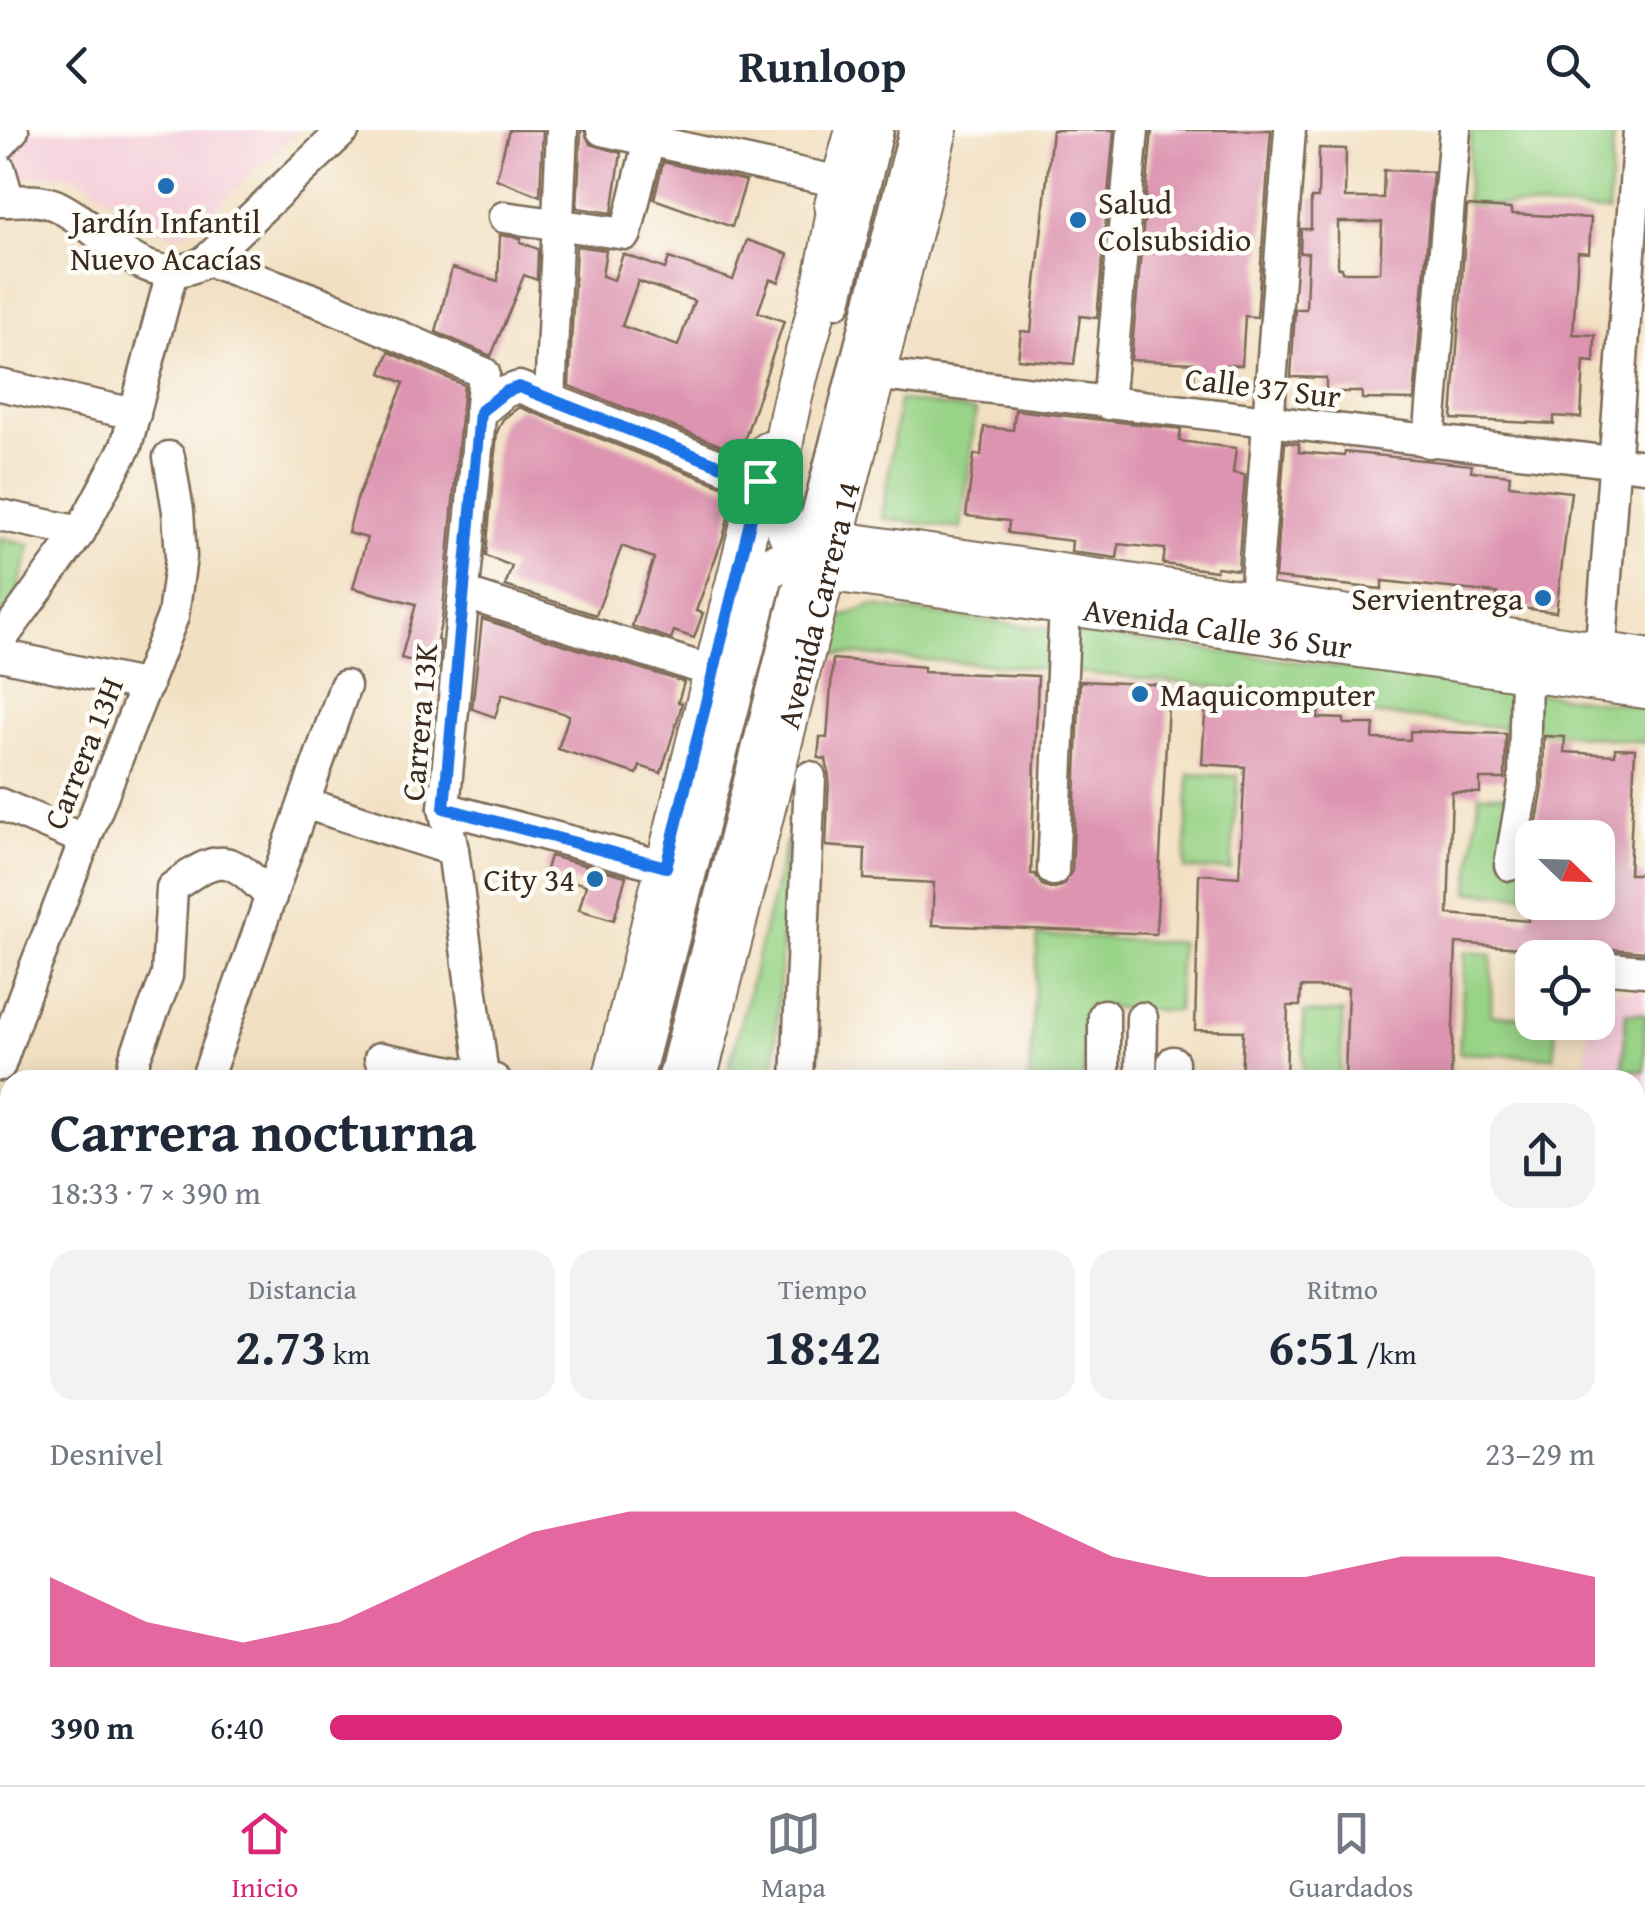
<!DOCTYPE html>
<html lang="es">
<meta charset="utf-8">
<style>
:root{--surface:#fff;--page:#f2f2f3;--text:#1f2937;--muted:#747a83;--line:#e0e1e3;--accent:#db2777}
body{margin:0;font-family:"Gentium Book Plus",serif;background:var(--page);color:var(--text);height:100vh;display:flex;flex-direction:column;font-size:38px;white-space:nowrap}
*{box-sizing:border-box;margin:0}
p{font-size:32px;color:var(--muted)}
.icon{flex:none;width:55px;height:55px;fill:none;stroke:currentColor;stroke-width:2;stroke-linecap:round;stroke-linejoin:round}
.map{position:relative;flex:1;overflow:hidden}
.drawer{position:absolute;left:0px;top:940px;width:1645px;height:715px;display:flex;flex-direction:column;background:var(--surface);border-radius:30px 30px 0 0;box-shadow:0 5px 25px #0003}
.drawer>*{flex:none}
.needle{width:65px;rotate:113deg}
.tools{position:absolute;left:1515px;top:690px;display:grid;gap:20px}
.tools a{display:grid;place-items:center;width:100px;height:100px;border-radius:20px;background:var(--surface);box-shadow:0 5px 25px #0003;font-size:50px}
.pin{position:absolute;display:grid;place-items:center;width:85px;height:85px;color:#fff;margin:-42px;border-radius:20px;box-shadow:0 5px 15px #0006}
.round{display:grid;place-items:center;flex:none;width:105px;height:105px;border-radius:30px;background:var(--page)}
.head{display:flex;align-items:center;justify-content:space-between;height:170px;padding:0 50px}
h1{font-size:55px;font-weight:800;line-height:75px}
.metrics{display:grid;grid-template-columns:repeat(3,1fr);gap:15px;height:170px;padding:10px 50px}
.metrics div{display:grid;align-content:center;border-radius:25px;background:var(--page);text-align:center}
.metrics b{font-size:50px;font-weight:800}
.metrics small{font-size:28px;font-weight:400}
.metrics p{font-size:28px}
.chart{height:280px;padding:20px 50px}
.chart p{display:flex;justify-content:space-between}
.chart svg{width:100%;height:180px;margin-top:10px;fill:var(--accent);opacity:.7}
ul{padding:0 50px;list-style:none;font-size:32px}
li{display:grid;grid-template-columns:160px 120px 1fr;align-items:center;height:75px}
li i{height:25px;border-radius:12px;background:var(--accent)}
header{display:flex;justify-content:space-between;align-items:center;height:130px;padding:0 50px;background:var(--surface);font-size:45px;font-weight:800}
.menu{display:flex;justify-content:space-around;align-items:center;height:140px;border-top:2px solid var(--line);background:var(--surface);font-size:28px;color:var(--muted)}
.menu a{display:grid;justify-items:center;gap:5px}
.menu .current{color:var(--accent)}
.map>svg:first-child{display:block}
.built{fill:#f5cfda}
.green{fill:#99d387;stroke:#6a7e52;stroke-width:2.5}
.building{fill:#dd94b0;fill-rule:evenodd}
.lines{fill:none;stroke-linecap:round;stroke-linejoin:round}
.minor-casing{stroke:#7b6a57;stroke-width:35}
.major-casing{stroke:#7b6a57;stroke-width:42}
.minor{stroke:#fff;stroke-width:30}
.major{stroke:#fff;stroke-width:38}
.route-casing{stroke:#fff;stroke-width:20}
.route{stroke:#1a73e8;stroke-width:12}
.poi-dot{fill:#1f6fb2;stroke:#fdfcf7;stroke-width:4}
.labels{text-anchor:middle;dominant-baseline:central;stroke-width:9;stroke-linejoin:round;paint-order:stroke}
.poi-label{font-size:32px;fill:#3b2a1e;stroke:#fdfcf7;text-anchor:start}
.street-label{font-size:32px;fill:#3b2a1e;stroke:#fdfcf7}
</style>
<header><svg class="icon" aria-label="back" viewBox="0 0 24 24"><path d="M15 5l-7 7 7 7"/></svg>Runloop<svg class="icon" aria-label="search" viewBox="0 0 24 24"><circle cx="10" cy="10" r="6"/><path d="M15 15l6 6"/></svg></header>
<div class="map">
<svg width="1645" height="1655" viewBox="0 0 1645 1655">
<rect width="100%" height="100%" fill="#fdfcf7"/>
<filter id="ink" filterUnits="userSpaceOnUse"><feTurbulence type="fractalNoise" baseFrequency=".01" numOctaves="2"/><feDisplacementMap in="SourceGraphic" scale="20" xChannelSelector="R" yChannelSelector="G"/><feConvolveMatrix kernelMatrix="1 2 1 2 8 2 1 2 1" color-interpolation-filters="sRGB"/></filter>
<filter id="wash" filterUnits="userSpaceOnUse"><feTurbulence type="fractalNoise" baseFrequency=".0048" numOctaves="4" result="noise"/><feDisplacementMap in="SourceGraphic" scale="40" xChannelSelector="R" yChannelSelector="G"/><feGaussianBlur stdDeviation="2.25" result="paint"/><feColorMatrix in="noise" values="0 0 0 0 0 0 0 0 0 0 0 0 0 0 0 0 0 1.4 0 .05"/><feComposite in="paint" operator="in"/></filter>
<g filter="url(#wash)">
<rect width="100%" height="100%" fill="#f2e0c2"/>
<!-- built -->
<g class="built">
<path d="M 0,0 L 298,0 L 200,93 L 181,105 L 161,101 L 130,83 L 80,47 L 60,44 L 0,49 Z"/>
<path d="M 1598,859 L 1645,860 L 1645,1080 L 1635,1080 L 1635,950 L 1585,950 L 1588,893 L 1598,892 Z"/>
</g>
<!-- green -->
<g class="green">
<path d="M 1471,0 L 1614,0 L 1608,82 L 1466,73 Z"/>
<path d="M 899,270 L 976,281 L 961,399 L 882,388 Z"/>
<path d="M 0,407 L 30,415 L 11,486 L 0,483 Z"/>
<path d="M 872,476 L 1645,577 L 1645,612 L 1362,583 L 1361,571 L 1026,537 L 832,523 L 840,488 Z"/>
<path d="M 1189,644 L 1238,646 L 1231,740 L 1185,739 Z"/>
<path d="M 1479,665 L 1531,665 L 1524,765 L 1469,762 Z"/>
<path d="M 788,706 L 774,950 L 726,950 Z"/>
<path d="M 1038,805 L 1180,813 L 1177,881 L 1088,877 L 1083,950 L 1029,950 Z"/>
<path d="M 1465,821 L 1492,825 L 1491,885 L 1532,887 L 1532,892 L 1556,893 L 1554,927 L 1459,923 Z"/>
<path d="M 1343,882 L 1340,950 L 1303,950 L 1304,883 Z"/>
<path d="M 1626,883 L 1645,884 L 1645,941 L 1623,940 Z"/>
<path d="M 1295,1645 L 1393,1645 L 1392,1655 L 1294,1655 Z"/>
</g>
<g id="blocks">
<!-- building -->
<g class="building">
<path d="M 509,0 L 543,0 L 540,66 L 496,49 Z"/>
<path d="M 581,0 L 584,0 L 590,14 L 621,23 L 612,83 L 577,78 Z"/>
<path d="M 1052,0 L 1114,0 L 1097,188 L 1080,186 L 1074,234 L 1018,229 L 1021,201 L 1031,202 Z"/>
<path d="M 1152,0 L 1271,0 L 1257,187 L 1245,186 L 1242,235 L 1222,235 L 1221,254 L 1194,252 L 1195,233 L 1131,230 Z"/>
<path d="M 1319,18 L 1346,19 L 1345,68 L 1383,68 L 1384,40 L 1433,42 L 1414,270 L 1362,269 L 1362,262 L 1326,262 L 1326,248 L 1291,247 L 1295,179 L 1306,179 L 1308,123 L 1300,123 L 1301,99 L 1311,99 L 1311,68 L 1318,68 ZM 1338,92 L 1382,92 L 1380,142 L 1342,142 L 1342,138 L 1338,138 Z"/>
<path d="M 663,32 L 746,51 L 732,97 L 654,69 Z"/>
<path d="M 1467,76 L 1511,79 L 1511,84 L 1591,88 L 1589,123 L 1578,122 L 1573,204 L 1595,205 L 1594,232 L 1584,231 L 1581,288 L 1554,286 L 1554,294 L 1452,289 Z"/>
<path d="M 500,105 L 521,108 L 520,112 L 538,119 L 537,150 L 524,145 L 491,226 L 436,202 L 452,138 L 498,151 Z"/>
<path d="M 747,110 L 788,124 L 779,152 L 770,149 L 758,182 L 784,191 L 740,323 L 569,256 L 576,116 L 606,120 L 602,146 L 614,150 L 623,124 L 665,139 L 669,128 L 733,150 ZM 638,151 L 694,171 L 678,216 L 622,196 Z"/>
<path d="M 389,222 L 464,255 L 442,490 L 437,510 L 440,511 L 438,538 L 401,528 L 416,474 L 353,458 L 367,408 L 348,403 L 358,366 L 404,253 L 381,243 Z"/>
<path d="M 519,277 L 735,361 L 723,408 L 696,481 L 703,483 L 694,508 L 674,501 L 671,509 L 632,496 L 654,428 L 622,416 L 596,485 L 505,456 L 512,436 L 486,426 L 497,302 L 503,289 Z"/>
<path d="M 1015,280 L 1181,299 L 1179,311 L 1236,318 L 1233,343 L 1245,345 L 1238,440 L 1217,437 L 1216,441 L 1163,434 L 1165,419 L 1119,414 L 1117,428 L 1071,422 L 1072,411 L 1008,403 L 1009,391 L 966,386 L 974,325 L 981,325 L 984,297 L 1013,300 Z"/>
<path d="M 1285,312 L 1299,314 L 1299,322 L 1344,326 L 1345,322 L 1472,335 L 1471,341 L 1510,345 L 1509,355 L 1571,362 L 1556,482 L 1496,475 L 1497,463 L 1382,451 L 1382,459 L 1275,448 Z"/>
<path d="M 482,489 L 684,552 L 678,572 L 682,573 L 679,585 L 661,643 L 640,636 L 637,644 L 558,619 L 569,585 L 502,564 L 495,587 L 472,579 Z"/>
<path d="M 833,529 L 924,537 L 924,542 L 1038,546 L 1031,744 L 1035,744 L 1042,755 L 1051,759 L 1062,756 L 1072,741 L 1080,551 L 1169,555 L 1156,804 L 932,795 L 934,753 L 864,749 L 865,719 L 826,716 L 829,647 L 826,629 L 818,628 L 820,607 L 827,608 Z"/>
<path d="M 1206,568 L 1319,574 L 1318,588 L 1344,589 L 1344,594 L 1374,594 L 1373,609 L 1410,610 L 1410,601 L 1506,604 L 1505,649 L 1480,649 L 1480,663 L 1452,662 L 1448,784 L 1529,791 L 1531,772 L 1598,772 L 1598,708 L 1534,708 L 1543,657 L 1544,606 L 1565,607 L 1564,622 L 1615,625 L 1615,618 L 1635,619 L 1629,744 L 1645,744 L 1645,822 L 1600,818 L 1586,823 L 1456,813 L 1451,950 L 1345,950 L 1348,858 L 1301,857 L 1300,876 L 1288,876 L 1286,950 L 1241,950 L 1243,901 L 1195,900 L 1199,744 L 1239,747 L 1245,637 L 1202,634 Z"/>
<path d="M 550,726 L 626,746 L 614,790 L 579,780 L 586,755 L 545,743 Z"/>
</g>
</g>
</g>
<g filter="url(#ink)">
<use href="#blocks" fill-opacity="0" stroke="#7b6a57" stroke-width="2.5"/>
<g class="lines">
<defs>
<g id="minor">
<path d="M 602,0 L 840,52"/>
<path d="M 0,15 L 13,0"/>
<path d="M 0,40 L 9,71"/>
<path d="M 0,71 C 17,71 39,68 55,75 C 105,98 147,168 207,130 L 344,0"/>
<path d="M 504,87 L 626,104 L 649,10"/>
<path d="M 207,130 L 325,174 L 484,243 L 444,678 L 453,720 L 483,946"/>
<path d="M 836,172 L 878,0"/>
<path d="M 874,244 L 1645,336"/>
<path d="M 0,255 L 135,284"/>
<path d="M 550,269 L 562,0"/>
<path d="M 1108,274 L 1133,0"/>
<path d="M 480,283 L 505,262 L 519,257 L 760,351"/>
<path d="M 1429,312 L 1455,0"/>
<path d="M 0,385 L 80,402"/>
<path d="M 466,464 L 714,542"/>
<path d="M 1253,494 L 1290,0"/>
<path d="M 0,511 L 80,402 L 126,316 L 172,142"/>
<path d="M 0,525 L 147,556"/>
<path d="M 1599,541 L 1639,0"/>
<path d="M 304,673 L 453,720"/>
<path d="M 0,674 L 85,710"/>
<path d="M 444,678 L 666,737"/>
<path d="M 1510,735 L 1524,654 L 1526,539"/>
<path d="M 1053,740 L 1065,475"/>
<path d="M 1598,837 L 1645,841"/>
<path d="M 380,928 L 495,950"/>
<path d="M 0,935 L 23,868 L 173,486 L 181,427 L 178,381 L 169,327"/>
<path d="M 130,950 L 135,927 L 167,846 L 172,758 C 220,722 229,724 271,767"/>
<path d="M 206,950 L 345,556"/>
<path d="M 637,950 L 772,430"/>
<path d="M 673,950 L 915,0"/>
<path d="M 797,950 L 810,647"/>
<path d="M 1104,950 L 1104,885"/>
<path d="M 1141,950 L 1142,888"/>
<path d="M 1173,950 L 1173,932"/>
<path d="M 0,1297 L 10,1280"/>
<path d="M 1635,1366 L 1645,1366"/>
<path d="M 0,1549 L 10,1545"/>
<path d="M 1,1610 L 8,1655"/>
<path d="M 270,1655 L 271,1645"/>
<path d="M 488,1655 L 489,1645"/>
<path d="M 530,1655 L 531,1645"/>
<path d="M 604,1655 L 604,1645"/>
<path d="M 726,1655 L 726,1645"/>
<path d="M 1140,1655 L 1141,1645"/>
<path d="M 1367,1655 L 1367,1645"/>
<path d="M 1516,1655 L 1517,1645"/>
</g>
<g id="major">
<path id="s1" d="M 840,52 C 834,98 825,144 814,189 C 799,248 745,398 816,437 C 825,442 836,442 846,444 L 1645,559"/>
<path d="M 834,75 L 855,0"/>
<path d="M 732,465 L 794,422 L 833,410 L 1645,528"/>
<path d="M 612,950 L 768,321"/>
<path id="s2" d="M 697,950 L 938,0"/>
<path d="M 467,1655 L 468,1645"/>
<path d="M 550,1655 L 552,1645"/>
</g>
</defs>
<!-- minor casing -->
<use href="#minor" class="minor-casing"/>
<!-- major casing -->
<use href="#major" class="major-casing"/>
<!-- minor -->
<use href="#minor" class="minor"/>
<!-- major -->
<use href="#major" class="major"/>
</g>
</g>
<g class="lines" filter="url(#ink)">
<defs>
<path id="route" d="M 519,257 L 760,351 L 666,737 L 444,678 L 480,282 L 505,262 Z"/>
</defs>
<!-- route casing -->
<use href="#route" class="route-casing"/>
<!-- route -->
<use href="#route" class="route"/>
</g>
<!-- markers -->
<g class="poi-dot">
<circle cx="166" cy="56" r="10"/>
<circle cx="1078" cy="90" r="10"/>
<circle cx="1543" cy="468" r="10"/>
<circle cx="1140" cy="564" r="10"/>
<circle cx="595" cy="749" r="10"/>
</g>
<g class="labels">
<!-- poi labels -->
<g class="poi-label">
<text x="1098" y="72">Salud<tspan x="1098" dy="37">Colsubsidio</tspan></text>
<text x="166" y="91" text-anchor="middle">Jardín Infantil<tspan x="166" dy="37">Nuevo Acacías</tspan></text>
<text x="1523" y="468" text-anchor="end">Servientrega</text>
<text x="1160" y="564">Maquicomputer</text>
<text x="575" y="749" text-anchor="end">City 34</text>
</g>
<!-- street labels -->
<g class="street-label">
<text transform="translate(1263 257) rotate(7)">Calle 37 Sur</text>
<text stroke="none"><textPath href="#s2" startOffset="490">Avenida Carrera 14</textPath></text>
<text stroke="none"><textPath href="#s1" startOffset="810">Avenida Calle 36 Sur</textPath></text>
<text transform="translate(419 592) rotate(-85)">Carrera 13K</text>
<text transform="translate(83 623) rotate(-68)">Carrera 13H</text>
</g>
</g>
</svg>
<div class="tools">
<a><svg class="needle" viewBox="-14 -14 28 28"><path d="M0-13l5 13h-10z" fill="#e53935"/><path d="M0 13l5-13h-10z" fill="#747a83"/></svg></a>
<a><svg class="icon" aria-label="locate" viewBox="0 0 24 24"><circle cx="12" cy="12" r="6"/><path d="M12 2v4M12 18v4M2 12h4M18 12h4"/></svg></a>
</div>
<div class="pin" style="left:760px;top:351px;background:#1e9e55"><svg class="icon" aria-label="arrive" viewBox="0 0 24 24"><path d="M6 21V4h12l-3 4 3 4H6"/></svg></div>
<section class="drawer">
<div class="head"><div><h1>Carrera nocturna</h1><p>18:33 · 7 × 390 m</p></div><a class="round"><svg class="icon" aria-label="share" viewBox="0 0 24 24"><path d="M12 15V3M7 8l5-5 5 5M5 13v7h14v-7"/></svg></a></div>
<div class="metrics">
<div><p>Distancia</p><b>2.73<small> km</small></b></div>
<div><p>Tiempo</p><b>18:42</b></div>
<div><p>Ritmo</p><b>6:51<small> /km</small></b></div>
</div>
<div class="chart"><p><span>Desnivel</span>23–29 m</p>
<svg viewBox="0 0 160 44" preserveAspectRatio="none"><path d="M0 44V22L10 33L20 38L30 33L40 22L50 11L60 6L70 6L80 6L90 6L100 6L110 17L120 22L130 22L140 17L150 17L160 22V44z"/></svg>
</div>
<ul>
<li><b>390 m</b>6:40<i style="width:80%"></i></li>
</ul>
</section>
</div>
<nav class="menu">
<a class="current"><svg class="icon" aria-label="home" viewBox="0 0 24 24"><path d="M3 11l9-7 9 7M6 9v11h12V9"/></svg>Inicio</a>
<a><svg class="icon" aria-label="map" viewBox="0 0 24 24"><path d="M3 6l6-2 6 2 6-2v14l-6 2-6-2-6 2zM9 4v14M15 6v14"/></svg>Mapa</a>
<a><svg class="icon" aria-label="saved" viewBox="0 0 24 24"><path d="M7 4h10v16l-5-4-5 4z"/></svg>Guardados</a>
</nav>
